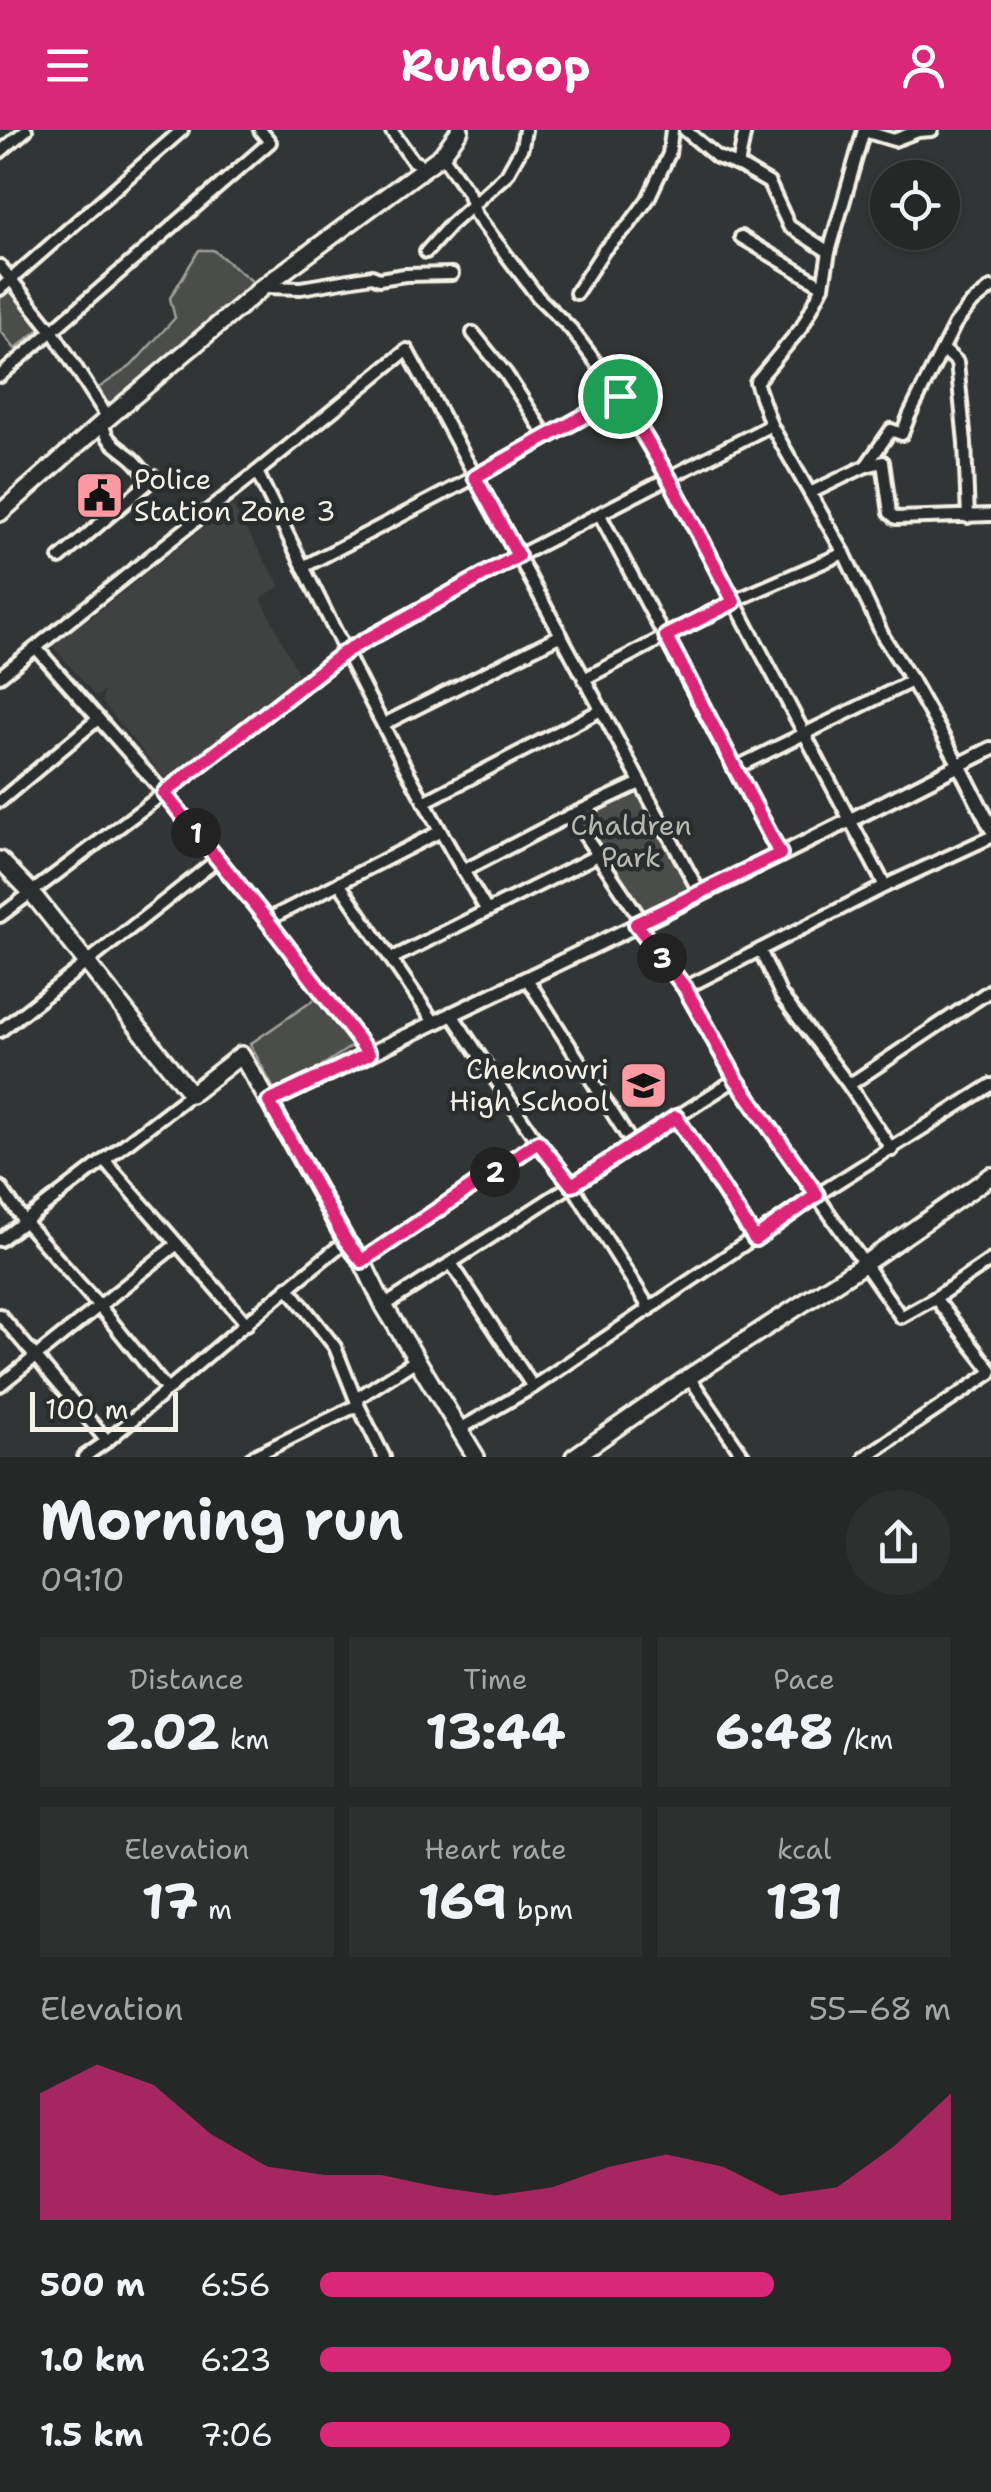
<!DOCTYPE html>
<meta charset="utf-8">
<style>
:root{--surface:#262828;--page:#2e3030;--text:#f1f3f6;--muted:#a4a6a8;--line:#424445;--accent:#db2777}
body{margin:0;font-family:"Shantell Sans",sans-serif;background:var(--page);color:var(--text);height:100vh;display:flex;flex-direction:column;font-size:38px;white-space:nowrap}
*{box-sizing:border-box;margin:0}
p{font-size:32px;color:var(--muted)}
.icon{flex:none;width:55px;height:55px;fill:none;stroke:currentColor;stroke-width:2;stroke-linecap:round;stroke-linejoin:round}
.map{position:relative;height:1327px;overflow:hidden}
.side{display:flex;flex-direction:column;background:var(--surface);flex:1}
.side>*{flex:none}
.tools{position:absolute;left:870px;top:30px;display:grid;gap:20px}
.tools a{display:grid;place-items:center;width:90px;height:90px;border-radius:50%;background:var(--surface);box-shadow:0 2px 8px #0004,0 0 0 2px var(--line);font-size:50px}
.scale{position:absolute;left:30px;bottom:25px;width:148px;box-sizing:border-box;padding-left:10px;border:5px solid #f4f1e8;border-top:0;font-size:28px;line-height:35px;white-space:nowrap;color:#f4f1e8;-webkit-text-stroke:8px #2a2d2e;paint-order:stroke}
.pin{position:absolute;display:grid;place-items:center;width:85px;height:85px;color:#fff;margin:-42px;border:5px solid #fff;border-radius:50%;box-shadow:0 2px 10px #0007}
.km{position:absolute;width:50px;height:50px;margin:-25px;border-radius:50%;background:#222;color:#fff;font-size:28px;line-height:50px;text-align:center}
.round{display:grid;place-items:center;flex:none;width:105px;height:105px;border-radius:52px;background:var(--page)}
.summary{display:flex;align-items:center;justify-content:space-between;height:170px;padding:0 40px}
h1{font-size:55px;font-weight:700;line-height:75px}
.stats{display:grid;grid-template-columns:repeat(3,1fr);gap:15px;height:170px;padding:10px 40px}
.stats div{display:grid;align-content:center;border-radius:0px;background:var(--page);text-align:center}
.stats b{font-size:50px;font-weight:700}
.stats small{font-size:28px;font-weight:400}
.stats p{font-size:28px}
.chart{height:280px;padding:20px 40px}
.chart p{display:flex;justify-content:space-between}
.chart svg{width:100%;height:180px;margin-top:10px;fill:var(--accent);opacity:.7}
ul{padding:0 40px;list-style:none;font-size:32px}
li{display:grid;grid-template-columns:160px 120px 1fr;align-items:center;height:75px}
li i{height:25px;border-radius:12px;background:var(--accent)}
header{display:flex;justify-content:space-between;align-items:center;height:130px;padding:0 40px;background:var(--accent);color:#fff;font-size:45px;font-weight:700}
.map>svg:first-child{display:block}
.built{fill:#404242}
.green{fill:#4b4d4c;stroke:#a09f9a;stroke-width:2.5}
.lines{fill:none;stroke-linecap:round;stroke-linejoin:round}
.minor-casing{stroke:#f4f1e8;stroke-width:18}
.tertiary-casing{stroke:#f4f1e8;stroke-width:20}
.secondary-casing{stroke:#f4f1e8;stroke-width:22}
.minor{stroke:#2a2d2e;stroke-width:10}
.tertiary{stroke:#2a2d2e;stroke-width:12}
.secondary{stroke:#2a2d2e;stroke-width:15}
.route-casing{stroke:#fff;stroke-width:20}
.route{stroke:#db2777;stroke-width:12}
.labels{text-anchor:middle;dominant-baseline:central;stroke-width:9;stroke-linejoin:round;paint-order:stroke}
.poi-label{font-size:28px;fill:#f4f1e8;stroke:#2a2d2e;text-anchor:start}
.park-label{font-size:28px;fill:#b9b8b1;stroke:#2a2d2e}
</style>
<header><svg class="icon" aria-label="menu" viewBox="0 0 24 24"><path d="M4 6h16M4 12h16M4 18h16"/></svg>Runloop<svg class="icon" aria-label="person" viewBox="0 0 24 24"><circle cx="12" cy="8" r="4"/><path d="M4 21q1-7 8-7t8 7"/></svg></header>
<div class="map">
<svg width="991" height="1327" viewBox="0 0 991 1327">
<rect width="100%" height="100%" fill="#323535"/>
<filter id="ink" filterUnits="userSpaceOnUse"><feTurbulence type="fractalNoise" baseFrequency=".01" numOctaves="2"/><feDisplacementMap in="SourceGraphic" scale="20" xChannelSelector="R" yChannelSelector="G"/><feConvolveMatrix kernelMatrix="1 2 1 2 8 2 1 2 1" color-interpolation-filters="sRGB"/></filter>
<g filter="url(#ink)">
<!-- built -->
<path class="built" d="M 232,375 L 280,456 L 261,468 L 301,550 L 166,650 L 102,572 L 104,561 L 96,567 L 51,514 L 84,487 L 88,490 Z"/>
<!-- green -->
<g class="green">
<path d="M 199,120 L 213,120 L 257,155 L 108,280 L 94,261 L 131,236 L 175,188 L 170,168 Z"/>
<path d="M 11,159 L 42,197 L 15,219 L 0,200 L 0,168 Z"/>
<path d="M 639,659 L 696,759 L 642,784 L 580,692 Z"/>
<path d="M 318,867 L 355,914 L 277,965 L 250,914 Z"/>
</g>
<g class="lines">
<defs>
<g id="minor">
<path d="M 391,0 L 413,31 L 426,37"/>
<path d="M 685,0 L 717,27 L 740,36 L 769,53 L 789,96 L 829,122"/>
<path d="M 864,1 L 894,10 L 918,1 L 932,0"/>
<path d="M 0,22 L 26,0"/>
<path d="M 442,25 L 468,62 L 476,85 L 538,167 L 571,199 L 621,266 L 669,348 L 885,756"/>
<path d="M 738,36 L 745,0"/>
<path d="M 741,107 L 823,156"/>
<path d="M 426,122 L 450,95 L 507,44 L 522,17 L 525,0"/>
<path d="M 0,136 L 53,202 L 108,288"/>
<path d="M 265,157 L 301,158 L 372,146 L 379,149 L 405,145 L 452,144"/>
<path d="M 0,159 L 182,0"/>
<path d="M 576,163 L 604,120 L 629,95 L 648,69 L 669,24 L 672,0"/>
<path d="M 473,203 L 506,244 L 547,307"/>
<path d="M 943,219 L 957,232 L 965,313 L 968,387"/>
<path d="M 0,246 L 270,12 L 260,0"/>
<path d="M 103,292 C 104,310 116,315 128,325 C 137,331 144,342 151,351"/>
<path d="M 771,295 L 756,252 L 802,197 L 823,156 L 829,122 L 864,0"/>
<path d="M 866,336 L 891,300 L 902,304 L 909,286 L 955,194 L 971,174 L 991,158"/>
<path d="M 257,342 C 329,490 401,639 486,779"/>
<path d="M 810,363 L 866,336 L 883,332 L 890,383 L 896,388 L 991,385"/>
<path d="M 600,385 L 780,725"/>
<path d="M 60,428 L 155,347"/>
<path d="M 303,437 L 475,347 L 621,266"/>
<path d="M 36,518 L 164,663 L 267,790 L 369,924"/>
<path d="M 0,546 L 257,342 L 407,220 L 700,763"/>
<path d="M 584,549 L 734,471 L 844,423"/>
<path d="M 384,594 L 561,505"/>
<path d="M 735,638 L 912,551"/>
<path d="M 0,671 L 98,589"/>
<path d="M 424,672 L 601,580"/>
<path d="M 571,685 L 642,791"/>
<path d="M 463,741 L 563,689 L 640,653"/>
<path d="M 339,753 L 434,892"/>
<path d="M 0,786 L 164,663 L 347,521 L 518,426 L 771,295 L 844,423 L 884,508 L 912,551 L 959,635"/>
<path d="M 267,790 L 439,702"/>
<path d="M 636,794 L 685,858 L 736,949 L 901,1187 L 935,1168 L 991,1130"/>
<path d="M 760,820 L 781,865 L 849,955 L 892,1020"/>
<path d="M 391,829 L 598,725"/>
<path d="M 527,849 L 633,1015"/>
<path d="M 685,858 L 885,756 L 991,707"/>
<path d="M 451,883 L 538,1013 L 572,1055 L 650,1179"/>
<path d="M 0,901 L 217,730"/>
<path d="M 849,955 L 991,860"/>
<path d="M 676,987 L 755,1109"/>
<path d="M 105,1031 L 247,1194"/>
<path d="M 0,1057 L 24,1091 L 99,1176 L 167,1260"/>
<path d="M 0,1110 L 191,964"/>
<path d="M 362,1131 L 538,1013"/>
<path d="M 451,1133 L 533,1257"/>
<path d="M 288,1157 L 335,1217 L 358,1275 L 384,1327"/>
<path d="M 935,1168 L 991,1240"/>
<path d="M 384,1176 L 736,949"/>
<path d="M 0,1185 L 107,1311"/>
<path d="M 689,1247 L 744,1327"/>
<path d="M 0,1255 L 177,1114"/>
<path d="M 460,1299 L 533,1257 L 817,1065 L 991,955"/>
<path d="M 84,1327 L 107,1311 C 187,1244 265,1175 346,1111"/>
<path d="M 252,1327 L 358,1275 L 359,1267 L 418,1229"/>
<path d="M 865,1327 L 991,1243"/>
</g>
<g id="tertiary">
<path d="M 991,619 L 959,635 L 991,698"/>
<path d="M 269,972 C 500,861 731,752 959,635"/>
</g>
<g id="secondary">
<path d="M 0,383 L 103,292 L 263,157 L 442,25 L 460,0"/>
<path d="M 0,730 L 31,762 L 191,964 L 241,925 L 269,972 L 346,1111 L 362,1131 L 384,1176 L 476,1327"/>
<path d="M 574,1327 L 689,1247 L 864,1134 L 991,1046"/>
</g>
</defs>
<!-- minor casing -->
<use href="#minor" class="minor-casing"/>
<!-- tertiary casing -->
<use href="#tertiary" class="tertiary-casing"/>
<!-- secondary casing -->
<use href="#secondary" class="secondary-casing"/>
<!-- minor -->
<use href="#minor" class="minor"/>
<!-- tertiary -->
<use href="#tertiary" class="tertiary"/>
<!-- secondary -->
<use href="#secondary" class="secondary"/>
</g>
</g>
<g class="lines" filter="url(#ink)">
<defs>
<path id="route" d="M 620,266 L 669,348 L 734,472 L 666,506 L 780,724 L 636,794 L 685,858 L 736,949 L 817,1065 L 755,1109 L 676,987 L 572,1055 L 538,1012 L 362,1131 L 346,1111 L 269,972 L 369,924 L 267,790 L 164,663 L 346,521 L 518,426 L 475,347 Z"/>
</defs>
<!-- route casing -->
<use href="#route" class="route-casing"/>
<!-- route -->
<use href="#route" class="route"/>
</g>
<!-- icons -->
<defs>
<symbol id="civic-square" viewBox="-11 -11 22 22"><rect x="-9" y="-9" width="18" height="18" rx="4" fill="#ff9aa2" stroke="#2a2d2e"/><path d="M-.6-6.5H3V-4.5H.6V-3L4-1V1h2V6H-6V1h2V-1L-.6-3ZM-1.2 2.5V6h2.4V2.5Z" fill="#111"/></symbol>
<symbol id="school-square" viewBox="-11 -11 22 22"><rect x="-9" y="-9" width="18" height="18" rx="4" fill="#ff9aa2" stroke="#2a2d2e"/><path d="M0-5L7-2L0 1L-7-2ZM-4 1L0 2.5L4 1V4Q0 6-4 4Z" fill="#111"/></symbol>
</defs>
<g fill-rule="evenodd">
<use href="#civic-square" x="72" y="338" width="55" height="55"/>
<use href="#school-square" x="616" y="928" width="55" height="55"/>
</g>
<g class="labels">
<!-- poi labels -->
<g class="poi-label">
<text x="134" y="349">Police<tspan x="134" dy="32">Station Zone 3</tspan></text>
<text x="609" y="939" text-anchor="end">Cheknowri<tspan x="609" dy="32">High School</tspan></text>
</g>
<!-- park labels -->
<g class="park-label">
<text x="631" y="695">Chaldren<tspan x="631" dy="32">Park</tspan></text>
</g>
</g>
</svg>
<div class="tools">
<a><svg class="icon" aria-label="locate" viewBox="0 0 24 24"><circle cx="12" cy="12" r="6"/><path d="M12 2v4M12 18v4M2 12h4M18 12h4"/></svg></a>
</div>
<div class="scale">100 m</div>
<div class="pin" style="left:620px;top:266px;background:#1e9e55"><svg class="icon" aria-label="arrive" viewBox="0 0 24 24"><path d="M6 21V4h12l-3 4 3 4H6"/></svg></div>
<b class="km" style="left:196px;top:703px">1</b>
<b class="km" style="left:495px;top:1042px">2</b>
<b class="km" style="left:662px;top:828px">3</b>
</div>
<section class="side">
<div class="summary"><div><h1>Morning run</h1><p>09:10</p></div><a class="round"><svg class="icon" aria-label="share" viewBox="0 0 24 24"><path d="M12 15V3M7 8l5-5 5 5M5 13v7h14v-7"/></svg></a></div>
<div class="stats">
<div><p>Distance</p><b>2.02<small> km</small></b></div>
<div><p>Time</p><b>13:44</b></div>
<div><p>Pace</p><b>6:48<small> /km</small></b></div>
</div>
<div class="stats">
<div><p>Elevation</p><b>17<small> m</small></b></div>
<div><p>Heart rate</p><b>169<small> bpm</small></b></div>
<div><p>kcal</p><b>131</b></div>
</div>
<div class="chart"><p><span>Elevation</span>55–68 m</p>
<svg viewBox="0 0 160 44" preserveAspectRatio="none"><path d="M0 44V13L10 6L20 11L30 23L40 31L50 33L60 33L70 36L80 38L90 36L100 31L110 28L120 31L130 38L140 36L150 26L160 13V44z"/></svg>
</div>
<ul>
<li><b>500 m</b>6:56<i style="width:72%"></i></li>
<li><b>1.0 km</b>6:23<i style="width:100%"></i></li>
<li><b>1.5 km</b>7:06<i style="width:65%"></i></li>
</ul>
</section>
